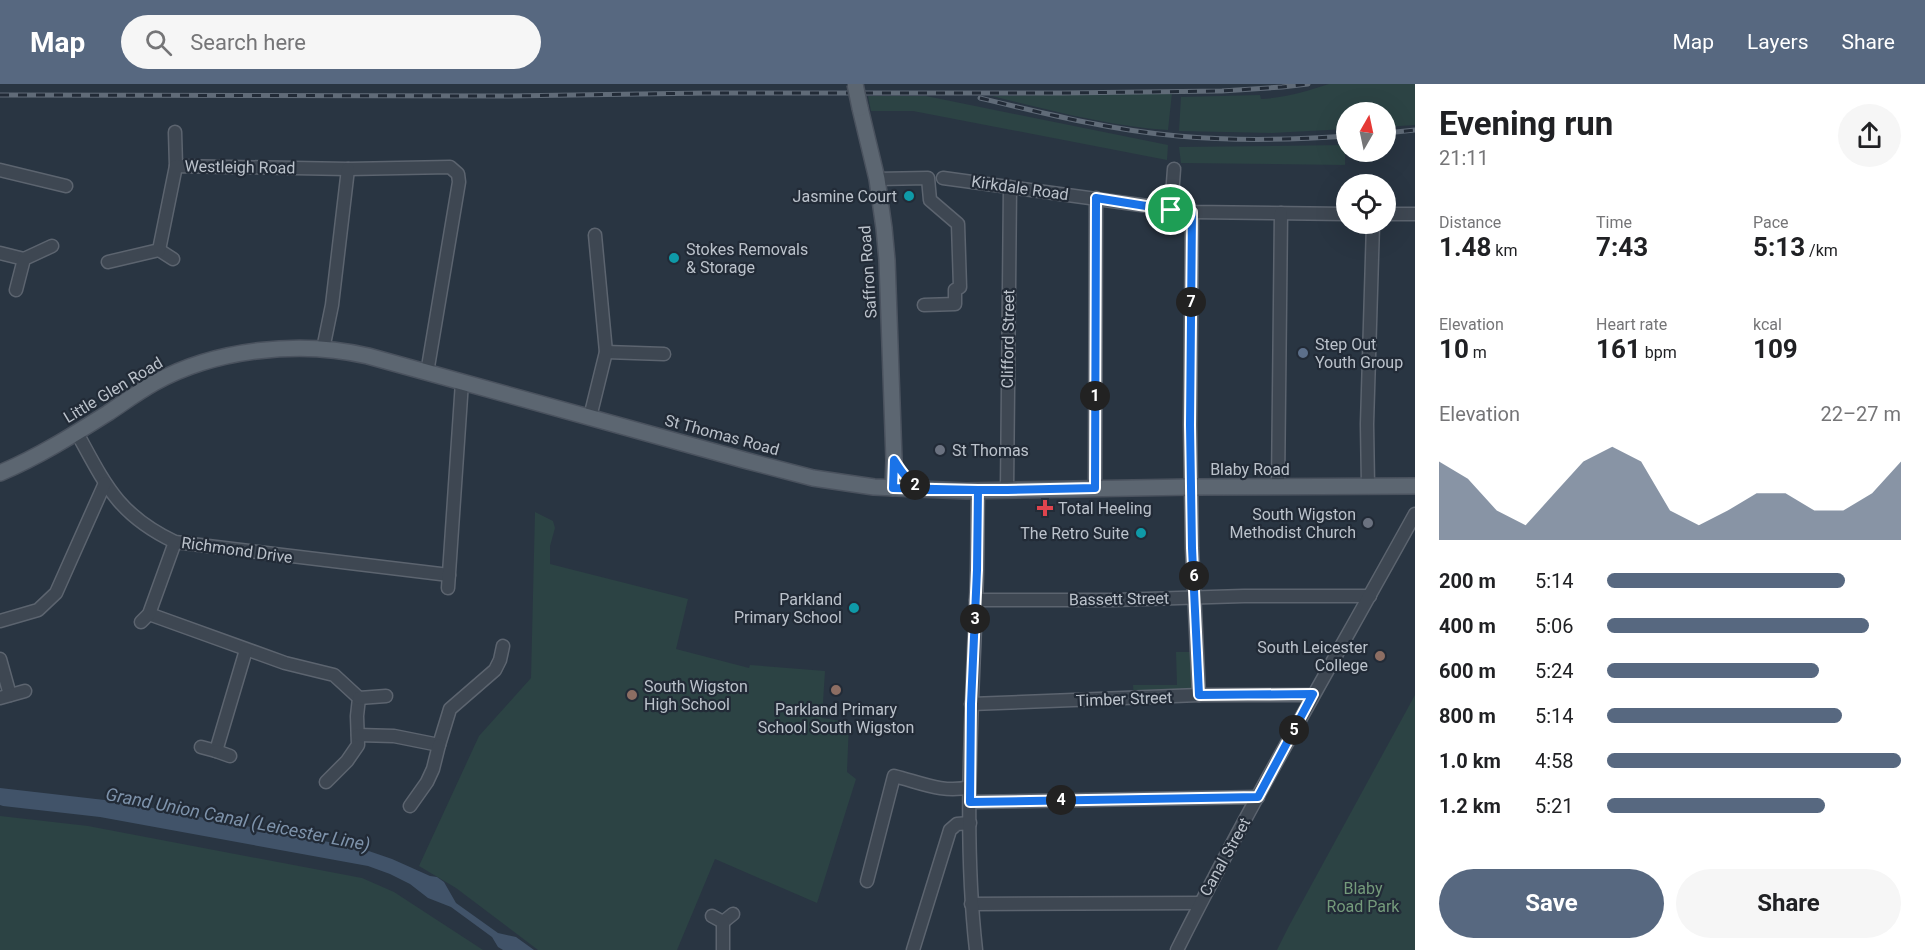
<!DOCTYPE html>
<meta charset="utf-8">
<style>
:root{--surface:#fff;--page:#f6f6f6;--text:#202124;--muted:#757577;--accent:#576880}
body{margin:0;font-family:Roboto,sans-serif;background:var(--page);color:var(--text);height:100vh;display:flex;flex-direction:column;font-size:22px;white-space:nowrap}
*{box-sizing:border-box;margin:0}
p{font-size:20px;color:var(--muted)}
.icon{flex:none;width:33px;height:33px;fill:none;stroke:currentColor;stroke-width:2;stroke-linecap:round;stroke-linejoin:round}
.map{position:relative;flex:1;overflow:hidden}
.sheet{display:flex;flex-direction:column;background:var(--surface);width:510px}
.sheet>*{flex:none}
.needle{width:39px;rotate:9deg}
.fabs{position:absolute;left:1336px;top:18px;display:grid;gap:12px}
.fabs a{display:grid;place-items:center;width:60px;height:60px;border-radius:50%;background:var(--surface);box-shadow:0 6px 24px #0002;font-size:30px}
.pin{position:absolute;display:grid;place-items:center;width:51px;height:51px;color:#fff;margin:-26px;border:3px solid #fff;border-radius:50%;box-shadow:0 2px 6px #0007}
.km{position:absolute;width:30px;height:30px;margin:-15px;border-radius:50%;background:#222;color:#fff;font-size:16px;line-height:30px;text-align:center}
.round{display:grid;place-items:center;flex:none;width:63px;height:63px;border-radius:32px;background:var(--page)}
.summary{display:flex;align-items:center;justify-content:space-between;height:102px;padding:0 24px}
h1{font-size:33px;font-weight:700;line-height:45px}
.stats{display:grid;grid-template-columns:repeat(3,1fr);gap:9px;height:102px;padding:6px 24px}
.stats div{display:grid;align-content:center}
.stats b{font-size:26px;font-weight:700}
.stats small{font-size:16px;font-weight:400}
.stats p{font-size:16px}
.chart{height:168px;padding:12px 24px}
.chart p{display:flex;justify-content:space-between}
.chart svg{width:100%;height:108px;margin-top:6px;fill:var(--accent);opacity:.7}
.button{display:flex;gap:12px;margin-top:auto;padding:12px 24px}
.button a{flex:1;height:69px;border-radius:36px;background:var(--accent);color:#fff;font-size:24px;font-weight:700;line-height:69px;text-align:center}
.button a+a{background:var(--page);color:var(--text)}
ul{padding:0 24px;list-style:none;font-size:20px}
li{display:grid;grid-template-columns:96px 72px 1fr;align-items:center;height:45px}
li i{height:15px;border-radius:8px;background:var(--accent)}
header{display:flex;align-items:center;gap:36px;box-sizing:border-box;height:84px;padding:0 30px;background:var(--accent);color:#fff}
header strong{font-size:28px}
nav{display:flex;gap:33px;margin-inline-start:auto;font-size:21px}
.search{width:420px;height:54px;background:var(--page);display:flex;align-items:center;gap:15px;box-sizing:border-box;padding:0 21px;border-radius:33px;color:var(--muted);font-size:22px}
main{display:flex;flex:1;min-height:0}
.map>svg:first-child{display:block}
.green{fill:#2c4344}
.water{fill:#415369}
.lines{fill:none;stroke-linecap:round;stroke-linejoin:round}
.minor-casing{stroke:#5c646f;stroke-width:15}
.major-casing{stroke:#4a525e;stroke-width:18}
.minor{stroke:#3e4752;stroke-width:12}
.major{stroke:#5c6671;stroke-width:15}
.rail-casing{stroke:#606b78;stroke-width:5}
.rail{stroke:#222b37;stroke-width:3;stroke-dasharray:9;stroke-linecap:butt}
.major-bridge-casing{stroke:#4a525e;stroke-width:18;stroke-linecap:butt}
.major-bridge{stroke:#5c6671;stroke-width:15}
.route-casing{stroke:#fff;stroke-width:12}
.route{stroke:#1a73e8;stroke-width:8}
.culture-dot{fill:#0f9aa8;stroke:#222b37;stroke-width:2}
.service-dot{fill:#5c6f8a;stroke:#222b37;stroke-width:2}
.worship-dot{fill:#6b7280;stroke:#222b37;stroke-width:2}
.health-dot{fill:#e0444e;stroke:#222b37;stroke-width:2}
.education-dot{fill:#8d6e63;stroke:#222b37;stroke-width:2}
.labels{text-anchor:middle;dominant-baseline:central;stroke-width:4.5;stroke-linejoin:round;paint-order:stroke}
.street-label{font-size:16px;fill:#bbc2cb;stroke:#222b37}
.poi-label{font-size:16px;fill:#bbc2cb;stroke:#222b37;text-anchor:end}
.park-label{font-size:16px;fill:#749a7b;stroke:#222b37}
.water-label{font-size:18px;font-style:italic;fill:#7e93ab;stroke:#222b37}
</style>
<header>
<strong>Map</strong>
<div class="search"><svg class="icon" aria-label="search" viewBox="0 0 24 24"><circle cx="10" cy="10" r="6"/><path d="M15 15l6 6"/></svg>Search here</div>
<nav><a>Map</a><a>Layers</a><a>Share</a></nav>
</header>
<main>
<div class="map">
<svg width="1415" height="866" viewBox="0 0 1415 866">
<rect width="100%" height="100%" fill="#293542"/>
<!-- green -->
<g class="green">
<path d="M 1329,0 L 1415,0 L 1415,41 L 1386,43 L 1386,28 L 1347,28 L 1347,45 L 1272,49 L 1179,47 L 1181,13 L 1260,11 L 1261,15 C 1285,14 1307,7 1329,0 Z"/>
<path d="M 1172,9 L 1168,46 C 1109,42 1049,26 992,12 Z"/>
<path d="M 868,12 L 926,12 L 1168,61 L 1167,76 L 913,27 L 871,27 Z"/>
<path d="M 1345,61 L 1345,81 L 1181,79 L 1179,63 Z"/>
<path d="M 535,428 L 553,437 L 555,444 L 550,462 L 550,480 L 688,515 L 676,565 L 749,584 L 750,581 L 825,587 L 822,634 L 849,638 L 847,688 L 856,695 L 817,819 L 715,775 L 677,866 L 538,866 L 456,804 L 419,782 L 479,652 L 531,594 Z"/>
<path d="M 1176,568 L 1194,568 L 1195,612 L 1134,613 L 1133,601 L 1177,601 Z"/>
<path d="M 1415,611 L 1415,866 L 1277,866 L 1289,842 Z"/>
<path d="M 0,732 L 88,742 L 362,794 L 394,808 L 483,866 L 0,866 Z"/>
</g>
<!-- water -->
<path class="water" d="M 0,704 L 122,718 L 360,764 L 392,775 L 430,792 L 437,793 L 444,798 L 456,819 L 498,849 L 516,853 L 534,866 L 503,866 L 498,863 L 492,853 L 451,823 L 428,814 L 410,800 L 390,790 L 368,782 L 100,733 L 3,722 L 0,721 Z"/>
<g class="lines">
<defs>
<g id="minor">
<path d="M 175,48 L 176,82"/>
<path d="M 0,86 L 66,102"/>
<path d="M 943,94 L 1192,128 L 1347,130"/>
<path d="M 877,95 L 928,94 L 930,116 L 958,140 L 960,203 L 955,206 L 955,220 L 924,221"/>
<path d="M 1171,126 L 1174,85"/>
<path d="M 1192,128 L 1190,341 L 1192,464 L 1199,611"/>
<path d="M 1386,130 L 1415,130"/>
<path d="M 159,166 L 173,175"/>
<path d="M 0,169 L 24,175"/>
<path d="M 108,178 L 159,166 L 176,82 L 348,85 L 450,83 L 458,90 L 459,98 L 427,289"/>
<path d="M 16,206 L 24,175 L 52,162"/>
<path d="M 323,265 L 332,221 L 348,85"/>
<path d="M 606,268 L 664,270"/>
<path d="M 590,333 L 606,268 L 595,151"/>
<path d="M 77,349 C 105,400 118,431 175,458 L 449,491"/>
<path d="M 1368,402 L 1367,340 L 1373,140"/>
<path d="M 1278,403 L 1281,129"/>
<path d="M 1095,404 L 1096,114"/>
<path d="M 1007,406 L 1010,103"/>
<path d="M 448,504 L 462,298"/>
<path d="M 976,516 L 1113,516 L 1244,512 L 1370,512"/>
<path d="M 149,530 L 285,579 L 334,591 L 359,614 L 357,632 L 358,661 L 347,677 L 326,698"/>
<path d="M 0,537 L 38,526 L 56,509 L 105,399"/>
<path d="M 141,538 L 149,530 L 175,458"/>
<path d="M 0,575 L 10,611"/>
<path d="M 0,614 L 25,607"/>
<path d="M 359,614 L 386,612"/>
<path d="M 971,620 L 1199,611 L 1313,611"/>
<path d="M 358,651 L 394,652 L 439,661 L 450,625 L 495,586 L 500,576 L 503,562"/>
<path d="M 201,663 L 216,667 L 246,566"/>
<path d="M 216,667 L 230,672"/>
<path d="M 970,718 L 1258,713"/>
<path d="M 410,722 L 427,698 L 433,685 L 439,661"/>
<path d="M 867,797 L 894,692 C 919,698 944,710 969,703"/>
<path d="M 971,820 L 1200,819"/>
<path d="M 712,832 L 723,838 L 733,830"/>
<path d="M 723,866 L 723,838"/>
<path d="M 913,866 L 950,746 L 957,740 L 970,739"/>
<path d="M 976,866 C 963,750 972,632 976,516 C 978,479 977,443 978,407"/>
<path d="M 1177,866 C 1251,718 1335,575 1415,430"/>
</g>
<g id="major">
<path d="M 860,24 L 877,95 L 884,144 L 887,176 L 894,376 L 893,404"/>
<path d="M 0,389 C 38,373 73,351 108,329 C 123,319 138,308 154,299 C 215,265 300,256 368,272 L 744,376 L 813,394 L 874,403 L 966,407 L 1191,403 L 1415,402"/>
</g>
</defs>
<!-- minor casing -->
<use href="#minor" class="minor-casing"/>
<!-- major casing -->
<use href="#major" class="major-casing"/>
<!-- minor -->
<use href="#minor" class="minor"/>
<!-- major -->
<use href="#major" class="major"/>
<defs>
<g id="rail">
<path d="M 0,11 L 506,12 L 707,9 L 1062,9 L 1222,7 L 1282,3 L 1308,0"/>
<path d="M 980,14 C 1046,30 1111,46 1178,52 C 1233,57 1291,56 1347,52"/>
<path d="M 1386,49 L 1415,46"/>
</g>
</defs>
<!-- rail casing -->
<use href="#rail" class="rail-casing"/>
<!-- rail -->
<use href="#rail" class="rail"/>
<defs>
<path id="major-bridge" d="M 855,0 L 860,24"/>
</defs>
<!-- major-bridge casing -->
<use href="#major-bridge" class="major-bridge-casing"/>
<!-- major-bridge -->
<use href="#major-bridge" class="major-bridge"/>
</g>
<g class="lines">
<defs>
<path id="route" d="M 1171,126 L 1096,114 L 1095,404 L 1007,406 L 924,406 C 910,400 902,389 894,376 L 893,404 L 978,406 L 977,486 L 971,620 L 970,718 L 1258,713 L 1313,610 L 1199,611 L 1192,464 L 1190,341 L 1192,128 L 1171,126"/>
</defs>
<!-- route casing -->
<use href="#route" class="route-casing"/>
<!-- route -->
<use href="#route" class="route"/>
</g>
<!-- markers -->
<g class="culture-dot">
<circle cx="909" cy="112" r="6"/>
<circle cx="674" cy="174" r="6"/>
<circle cx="1141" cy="449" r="6"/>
<circle cx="854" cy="524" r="6"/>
</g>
<circle class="service-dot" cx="1303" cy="269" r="6"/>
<g class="worship-dot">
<circle cx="940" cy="366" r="6"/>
<circle cx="1368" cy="439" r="6"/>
</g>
<path class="health-dot" d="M1042 415h6v6h6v6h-6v6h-6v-6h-6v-6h6z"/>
<g class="education-dot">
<circle cx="1380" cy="572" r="6"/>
<circle cx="836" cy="606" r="6"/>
<circle cx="632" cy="611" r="6"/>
</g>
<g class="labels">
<!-- street labels -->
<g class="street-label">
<text transform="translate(240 83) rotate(1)">Westleigh Road</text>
<text transform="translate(1020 104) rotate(8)">Kirkdale Road</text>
<text transform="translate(868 188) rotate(-94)">Saffron Road</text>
<text transform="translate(1008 255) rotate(-89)">Clifford Street</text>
<text transform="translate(113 306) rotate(-31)">Little Glen Road</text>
<text transform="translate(722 351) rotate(15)">St Thomas Road</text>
<text x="1250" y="385">Blaby Road</text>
<text transform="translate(237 466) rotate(8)">Richmond Drive</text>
<text transform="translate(1119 515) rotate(-1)">Bassett Street</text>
<text transform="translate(1124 615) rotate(-2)">Timber Street</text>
<text transform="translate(1225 773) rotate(-61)">Canal Street</text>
</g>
<!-- poi labels -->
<g class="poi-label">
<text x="897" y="112">Jasmine Court</text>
<text x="686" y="165" text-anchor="start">Stokes Removals<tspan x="686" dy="18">&amp; Storage</tspan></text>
<text x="1315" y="260" text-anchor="start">Step Out<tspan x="1315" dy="18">Youth Group</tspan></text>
<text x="952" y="366" text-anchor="start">St Thomas</text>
<text x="1058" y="424" text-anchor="start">Total Heeling</text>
<text x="1356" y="430">South Wigston<tspan x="1356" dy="18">Methodist Church</tspan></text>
<text x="1129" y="449">The Retro Suite</text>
<text x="842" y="515">Parkland<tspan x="842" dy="18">Primary School</tspan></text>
<text x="1368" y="563">South Leicester<tspan x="1368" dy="18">College</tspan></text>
<text x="644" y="602" text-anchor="start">South Wigston<tspan x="644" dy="18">High School</tspan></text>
<text x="836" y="625" text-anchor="middle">Parkland Primary<tspan x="836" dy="18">School South Wigston</tspan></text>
</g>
<!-- park labels -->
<g class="park-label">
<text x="1363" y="804">Blaby<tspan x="1363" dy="18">Road Park</tspan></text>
</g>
<!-- water labels -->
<g class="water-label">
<text transform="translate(238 735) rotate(11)">Grand Union Canal (Leicester Line)</text>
</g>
</g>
</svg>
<div class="fabs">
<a><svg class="needle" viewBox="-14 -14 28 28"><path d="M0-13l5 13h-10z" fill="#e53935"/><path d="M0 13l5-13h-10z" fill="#757577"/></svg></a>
<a><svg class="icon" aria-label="locate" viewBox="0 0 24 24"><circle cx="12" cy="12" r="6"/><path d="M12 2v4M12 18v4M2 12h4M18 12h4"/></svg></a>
</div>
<div class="pin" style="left:1171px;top:126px;background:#1e9e55"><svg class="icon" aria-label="arrive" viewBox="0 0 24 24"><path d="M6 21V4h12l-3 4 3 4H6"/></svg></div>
<b class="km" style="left:1095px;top:312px">1</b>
<b class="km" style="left:915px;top:401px">2</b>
<b class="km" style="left:975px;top:535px">3</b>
<b class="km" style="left:1061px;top:716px">4</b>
<b class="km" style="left:1294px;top:646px">5</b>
<b class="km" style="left:1194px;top:492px">6</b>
<b class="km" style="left:1191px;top:218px">7</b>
</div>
<section class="sheet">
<div class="summary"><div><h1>Evening run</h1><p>21:11</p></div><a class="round"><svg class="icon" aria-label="share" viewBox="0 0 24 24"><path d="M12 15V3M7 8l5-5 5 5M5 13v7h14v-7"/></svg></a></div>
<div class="stats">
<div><p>Distance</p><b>1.48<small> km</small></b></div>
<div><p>Time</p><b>7:43</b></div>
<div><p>Pace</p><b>5:13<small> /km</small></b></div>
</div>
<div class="stats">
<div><p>Elevation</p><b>10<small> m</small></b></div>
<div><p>Heart rate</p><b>161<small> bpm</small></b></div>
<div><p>kcal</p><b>109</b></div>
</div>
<div class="chart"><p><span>Elevation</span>22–27 m</p>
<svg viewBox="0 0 160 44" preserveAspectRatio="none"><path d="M0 44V12L10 19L20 32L30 38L40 25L50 12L60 6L70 12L80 32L90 38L100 32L110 25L120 25L130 32L140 32L150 25L160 12V44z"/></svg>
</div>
<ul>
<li><b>200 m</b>5:14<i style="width:81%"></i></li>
<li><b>400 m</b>5:06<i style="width:89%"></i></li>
<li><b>600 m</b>5:24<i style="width:72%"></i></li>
<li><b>800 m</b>5:14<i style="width:80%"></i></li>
<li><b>1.0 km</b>4:58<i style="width:100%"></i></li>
<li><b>1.2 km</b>5:21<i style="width:74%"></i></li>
</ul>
<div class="button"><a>Save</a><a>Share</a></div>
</section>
</main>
